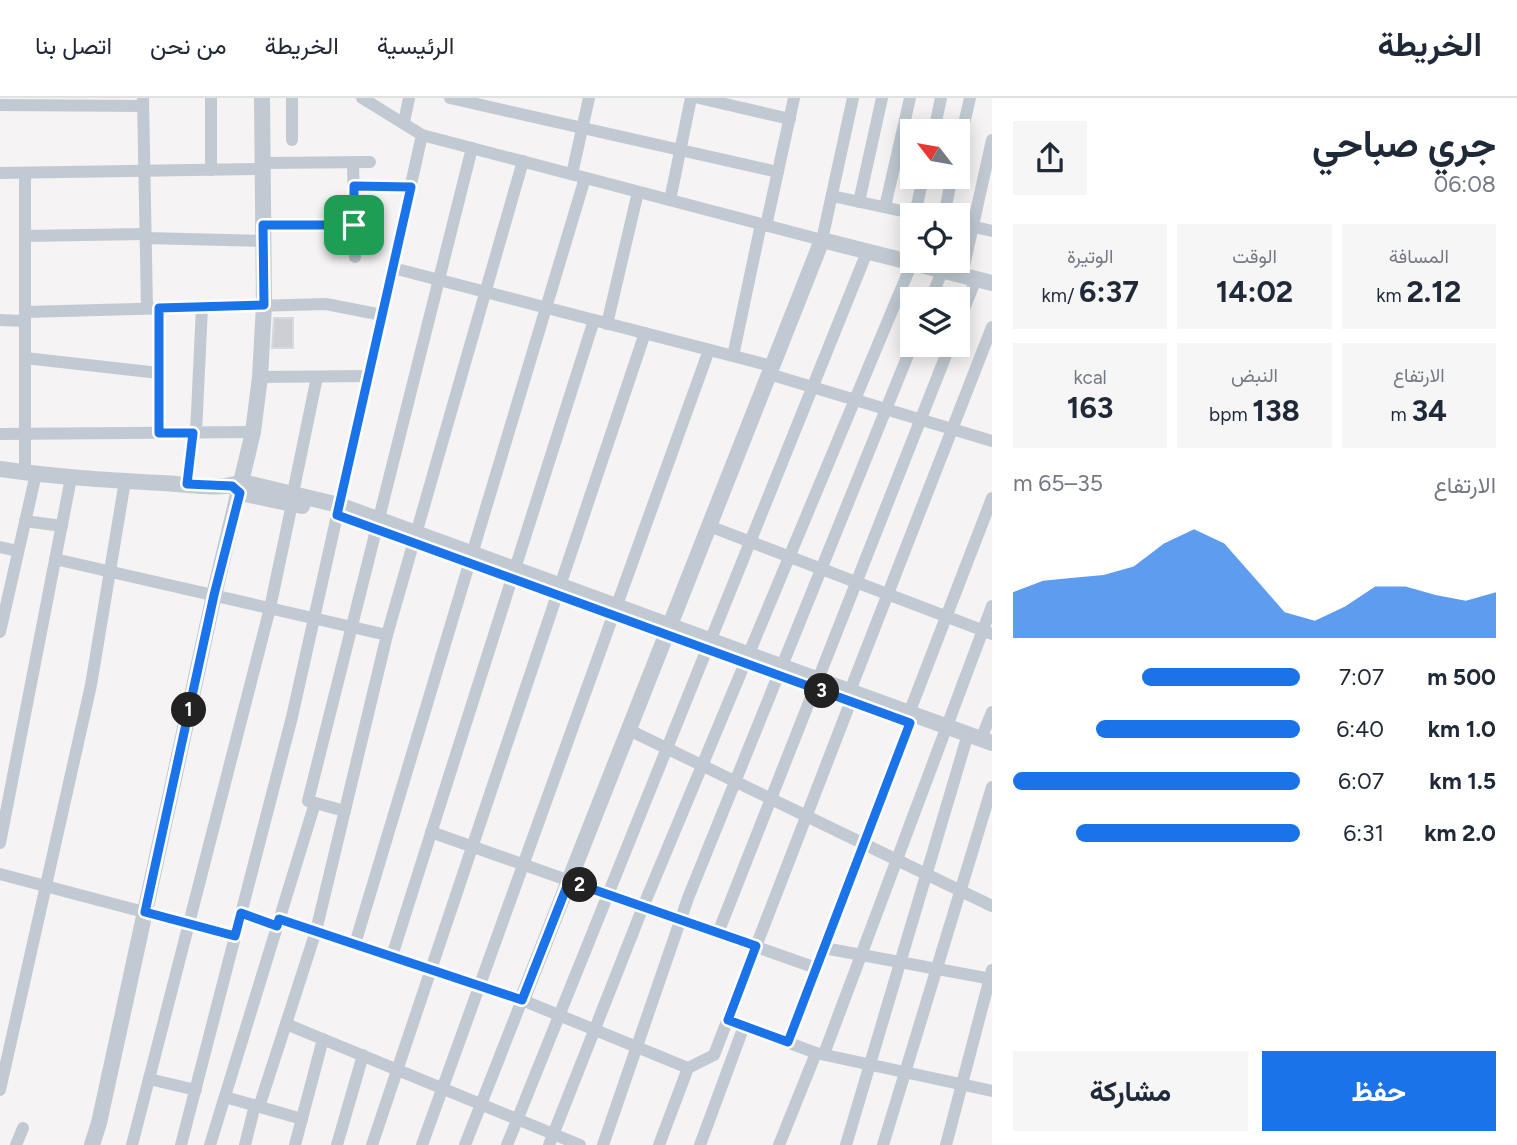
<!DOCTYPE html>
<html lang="ar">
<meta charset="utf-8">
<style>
:root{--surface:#fff;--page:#f6f6f7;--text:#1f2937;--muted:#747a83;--line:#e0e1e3;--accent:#1a73e8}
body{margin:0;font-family:Figtree,Vazirmatn,sans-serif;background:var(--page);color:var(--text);direction:rtl;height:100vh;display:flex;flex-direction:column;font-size:26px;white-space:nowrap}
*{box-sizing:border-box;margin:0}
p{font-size:23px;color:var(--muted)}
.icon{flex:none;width:38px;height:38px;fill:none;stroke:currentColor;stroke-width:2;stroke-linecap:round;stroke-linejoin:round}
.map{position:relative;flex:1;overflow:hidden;direction:ltr}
.details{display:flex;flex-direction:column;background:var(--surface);width:525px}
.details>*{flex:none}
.needle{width:46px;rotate:301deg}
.controls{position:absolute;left:900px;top:21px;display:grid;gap:14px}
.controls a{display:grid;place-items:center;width:70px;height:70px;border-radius:0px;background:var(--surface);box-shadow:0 4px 18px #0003;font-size:35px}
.pin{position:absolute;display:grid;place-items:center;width:60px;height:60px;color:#fff;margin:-30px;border-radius:14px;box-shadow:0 4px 10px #0006}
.km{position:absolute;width:35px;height:35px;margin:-18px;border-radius:50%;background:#222;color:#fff;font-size:19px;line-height:35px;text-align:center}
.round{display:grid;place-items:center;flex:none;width:74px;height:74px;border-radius:0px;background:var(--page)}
.overview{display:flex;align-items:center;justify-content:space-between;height:119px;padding:0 21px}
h1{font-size:38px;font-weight:700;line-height:52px}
.stats{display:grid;grid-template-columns:repeat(3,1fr);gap:10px;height:119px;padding:7px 21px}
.stats div{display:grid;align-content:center;border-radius:0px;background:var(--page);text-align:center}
.stats b{font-size:30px;font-weight:700}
.stats small{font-size:19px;font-weight:400}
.stats p{font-size:19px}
.chart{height:196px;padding:14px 21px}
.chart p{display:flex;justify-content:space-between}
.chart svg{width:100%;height:126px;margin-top:7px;fill:var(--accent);opacity:.7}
.primary-button{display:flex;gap:14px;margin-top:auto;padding:14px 21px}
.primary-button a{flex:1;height:80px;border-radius:0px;background:var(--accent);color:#fff;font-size:28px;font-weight:700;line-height:80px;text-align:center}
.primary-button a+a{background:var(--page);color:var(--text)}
ul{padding:0 21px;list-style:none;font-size:23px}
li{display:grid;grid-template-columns:112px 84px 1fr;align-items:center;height:52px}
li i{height:18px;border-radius:9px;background:var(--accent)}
header{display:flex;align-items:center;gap:42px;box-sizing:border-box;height:98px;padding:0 35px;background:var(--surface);border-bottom:2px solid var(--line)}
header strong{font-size:33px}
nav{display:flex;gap:38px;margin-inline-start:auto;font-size:24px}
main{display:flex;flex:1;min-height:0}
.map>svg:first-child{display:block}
.building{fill:#cdcfd5;stroke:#d7d9de;stroke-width:2}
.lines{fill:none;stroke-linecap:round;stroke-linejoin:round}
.minor{stroke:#c1cad2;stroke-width:12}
.tertiary{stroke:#c1cad2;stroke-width:16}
.route-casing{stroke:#fff;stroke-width:14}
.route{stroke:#1a73e8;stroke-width:9}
</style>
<header>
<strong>الخريطة</strong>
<nav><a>الرئيسية</a><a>الخريطة</a><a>من نحن</a><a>اتصل بنا</a></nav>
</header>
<main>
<section class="details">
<div class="overview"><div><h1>جري صباحي</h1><p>06:08</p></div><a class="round"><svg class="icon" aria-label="share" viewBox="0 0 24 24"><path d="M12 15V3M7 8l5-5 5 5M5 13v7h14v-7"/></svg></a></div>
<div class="stats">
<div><p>المسافة</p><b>2.12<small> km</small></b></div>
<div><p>الوقت</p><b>14:02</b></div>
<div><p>الوتيرة</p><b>6:37<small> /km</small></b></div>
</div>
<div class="stats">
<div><p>الارتفاع</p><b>34<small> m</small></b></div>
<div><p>النبض</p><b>138<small> bpm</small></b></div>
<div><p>kcal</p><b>163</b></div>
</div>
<div class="chart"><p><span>الارتفاع</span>35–65 m</p>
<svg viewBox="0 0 160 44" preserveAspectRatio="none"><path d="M0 44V28L10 24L20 23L30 22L40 19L50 11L60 6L70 11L80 23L90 35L100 38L110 33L120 26L130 26L140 29L150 31L160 28V44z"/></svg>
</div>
<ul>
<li><b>500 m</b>7:07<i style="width:55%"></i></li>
<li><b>1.0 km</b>6:40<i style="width:71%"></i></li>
<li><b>1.5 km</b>6:07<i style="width:100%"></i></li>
<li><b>2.0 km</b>6:31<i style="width:78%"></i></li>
</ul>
<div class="primary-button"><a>حفظ</a><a>مشاركة</a></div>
</section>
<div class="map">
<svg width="992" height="1047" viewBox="0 0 992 1047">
<rect width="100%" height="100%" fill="#f5f3f3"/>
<!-- building -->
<path class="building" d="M 274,220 L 293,220 L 293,250 L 272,250 Z"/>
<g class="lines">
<!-- minor -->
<g class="minor">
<path d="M 143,0 L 147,210"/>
<path d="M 362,0 L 422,37 L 822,142 L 853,0"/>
<path d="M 450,0 L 778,74"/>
<path d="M 699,0 L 790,21"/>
<path d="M 0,7 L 143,8"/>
<path d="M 404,24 L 409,0"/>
<path d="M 934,33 L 941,0"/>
<path d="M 292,42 L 292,0"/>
<path d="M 957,56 L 970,0"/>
<path d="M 353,64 L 355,159"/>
<path d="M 263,65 L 370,64"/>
<path d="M 211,72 L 211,0"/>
<path d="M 0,75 L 263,71"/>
<path d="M 572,76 L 589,0"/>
<path d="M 354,88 L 411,89"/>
<path d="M 832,98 L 921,117"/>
<path d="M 670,102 L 691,0"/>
<path d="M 859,104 L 882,0"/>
<path d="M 885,109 L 910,0"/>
<path d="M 915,117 L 923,79"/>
<path d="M 944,117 L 952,79"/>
<path d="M 957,125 L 992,133"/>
<path d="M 263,127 L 354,126"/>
<path d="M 766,128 L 794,0"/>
<path d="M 25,138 L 145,136"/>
<path d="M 146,140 L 263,143"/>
<path d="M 904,163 L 912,130"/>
<path d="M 393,170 L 772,268"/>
<path d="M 962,177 L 992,42"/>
<path d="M 931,201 L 942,173"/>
<path d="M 25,214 L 326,206 L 382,217"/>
<path d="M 0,222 L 25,223"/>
<path d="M 607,226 L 638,94"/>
<path d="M 957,228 L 976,181"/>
<path d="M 733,258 L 761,126"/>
<path d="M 25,260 L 159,275"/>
<path d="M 769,276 L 992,343"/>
<path d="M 260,279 L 368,278"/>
<path d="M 159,335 L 159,210"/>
<path d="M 196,335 L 202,209"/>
<path d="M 0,336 L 253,334"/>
<path d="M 25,374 L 25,75"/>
<path d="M 187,386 L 193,335"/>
<path d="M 293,395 L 317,279"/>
<path d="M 25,423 L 62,428"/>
<path d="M 709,428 L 992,536"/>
<path d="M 0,449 L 18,453"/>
<path d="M 55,461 L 387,537"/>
<path d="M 0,534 L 36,376"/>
<path d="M 850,593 L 992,229"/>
<path d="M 906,623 L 992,400"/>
<path d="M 629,632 L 992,808"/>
<path d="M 981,641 L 992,614"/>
<path d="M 345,713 L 308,703 L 472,50"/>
<path d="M 431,734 L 816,870"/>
<path d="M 0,745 L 71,380"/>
<path d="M 0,776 L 235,838"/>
<path d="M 241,815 L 277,828"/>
<path d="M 279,821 L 522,902 L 688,970"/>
<path d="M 718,835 L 950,247"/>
<path d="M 355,846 L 585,80"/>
<path d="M 824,850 L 992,881"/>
<path d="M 392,858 L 594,222"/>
<path d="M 728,922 L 816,955 L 992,993"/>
<path d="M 286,926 L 580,1047"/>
<path d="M 788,944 L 910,625"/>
<path d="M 824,956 L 992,508"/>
<path d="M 149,981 L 196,992"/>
<path d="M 0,992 L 91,587 L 125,383"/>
<path d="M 225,999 L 302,1021"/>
<path d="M 259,1009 L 316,833 L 387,537 L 523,63"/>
<path d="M 16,1047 L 23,1030"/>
<path d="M 132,1047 L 270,510 L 292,406"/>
<path d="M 181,1047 L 292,619 L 422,37"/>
<path d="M 210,1047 L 315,705"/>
<path d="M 245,1047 L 255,1007"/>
<path d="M 295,1047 L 323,941"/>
<path d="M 337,1047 L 363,957"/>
<path d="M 372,1047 L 645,235"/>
<path d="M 422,1047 L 709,252"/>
<path d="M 465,1047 L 522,902"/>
<path d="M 507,1047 L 867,154"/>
<path d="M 549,1047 L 643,809 L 912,165"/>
<path d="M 603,1047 L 688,800 L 912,247"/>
<path d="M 659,1047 L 688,970 L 714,957 L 854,595"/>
<path d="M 700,1047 L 744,928"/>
<path d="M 779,1047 L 816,955"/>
<path d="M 846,1047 L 968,636"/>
<path d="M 883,1047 L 992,689"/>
<path d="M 946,1047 L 992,872"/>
</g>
<!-- tertiary -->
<g class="tertiary">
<path d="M 0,371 C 54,379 107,382 162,385 C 187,386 219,393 242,384 L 339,407 L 992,645"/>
<path d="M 233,389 L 240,395 L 302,408"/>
<path d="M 522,902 L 822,142 L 992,185"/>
<path d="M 92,1047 L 99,1025 L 214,497 L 253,334 L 260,279 L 264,207 L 262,0"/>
</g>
</g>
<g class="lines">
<defs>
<path id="route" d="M 354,88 L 411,89 L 337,417 L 910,625 L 788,944 L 728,922 L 756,848 L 569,783 L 522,902 L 279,821 L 277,828 L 241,815 L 235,838 L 145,814 L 214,497 L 240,395 L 232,388 L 187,386 L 193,335 L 159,335 L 159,210 L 264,207 L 263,127 L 354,127 Z"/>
</defs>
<!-- route casing -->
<use href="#route" class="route-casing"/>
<!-- route -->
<use href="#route" class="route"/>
</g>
</svg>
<div class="controls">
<a><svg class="needle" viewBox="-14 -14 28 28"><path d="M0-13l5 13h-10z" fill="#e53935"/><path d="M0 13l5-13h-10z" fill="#747a83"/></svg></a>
<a><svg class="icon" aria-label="locate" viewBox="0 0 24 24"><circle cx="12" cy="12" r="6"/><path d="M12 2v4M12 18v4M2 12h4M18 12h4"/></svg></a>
<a><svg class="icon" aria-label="layers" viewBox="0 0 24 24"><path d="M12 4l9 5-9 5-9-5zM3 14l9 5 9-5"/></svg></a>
</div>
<div class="pin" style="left:354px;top:127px;background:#1e9e55"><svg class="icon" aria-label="arrive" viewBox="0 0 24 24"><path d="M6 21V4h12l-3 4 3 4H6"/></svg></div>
<b class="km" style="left:189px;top:612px">1</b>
<b class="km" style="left:580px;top:787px">2</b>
<b class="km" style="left:822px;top:593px">3</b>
</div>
</main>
